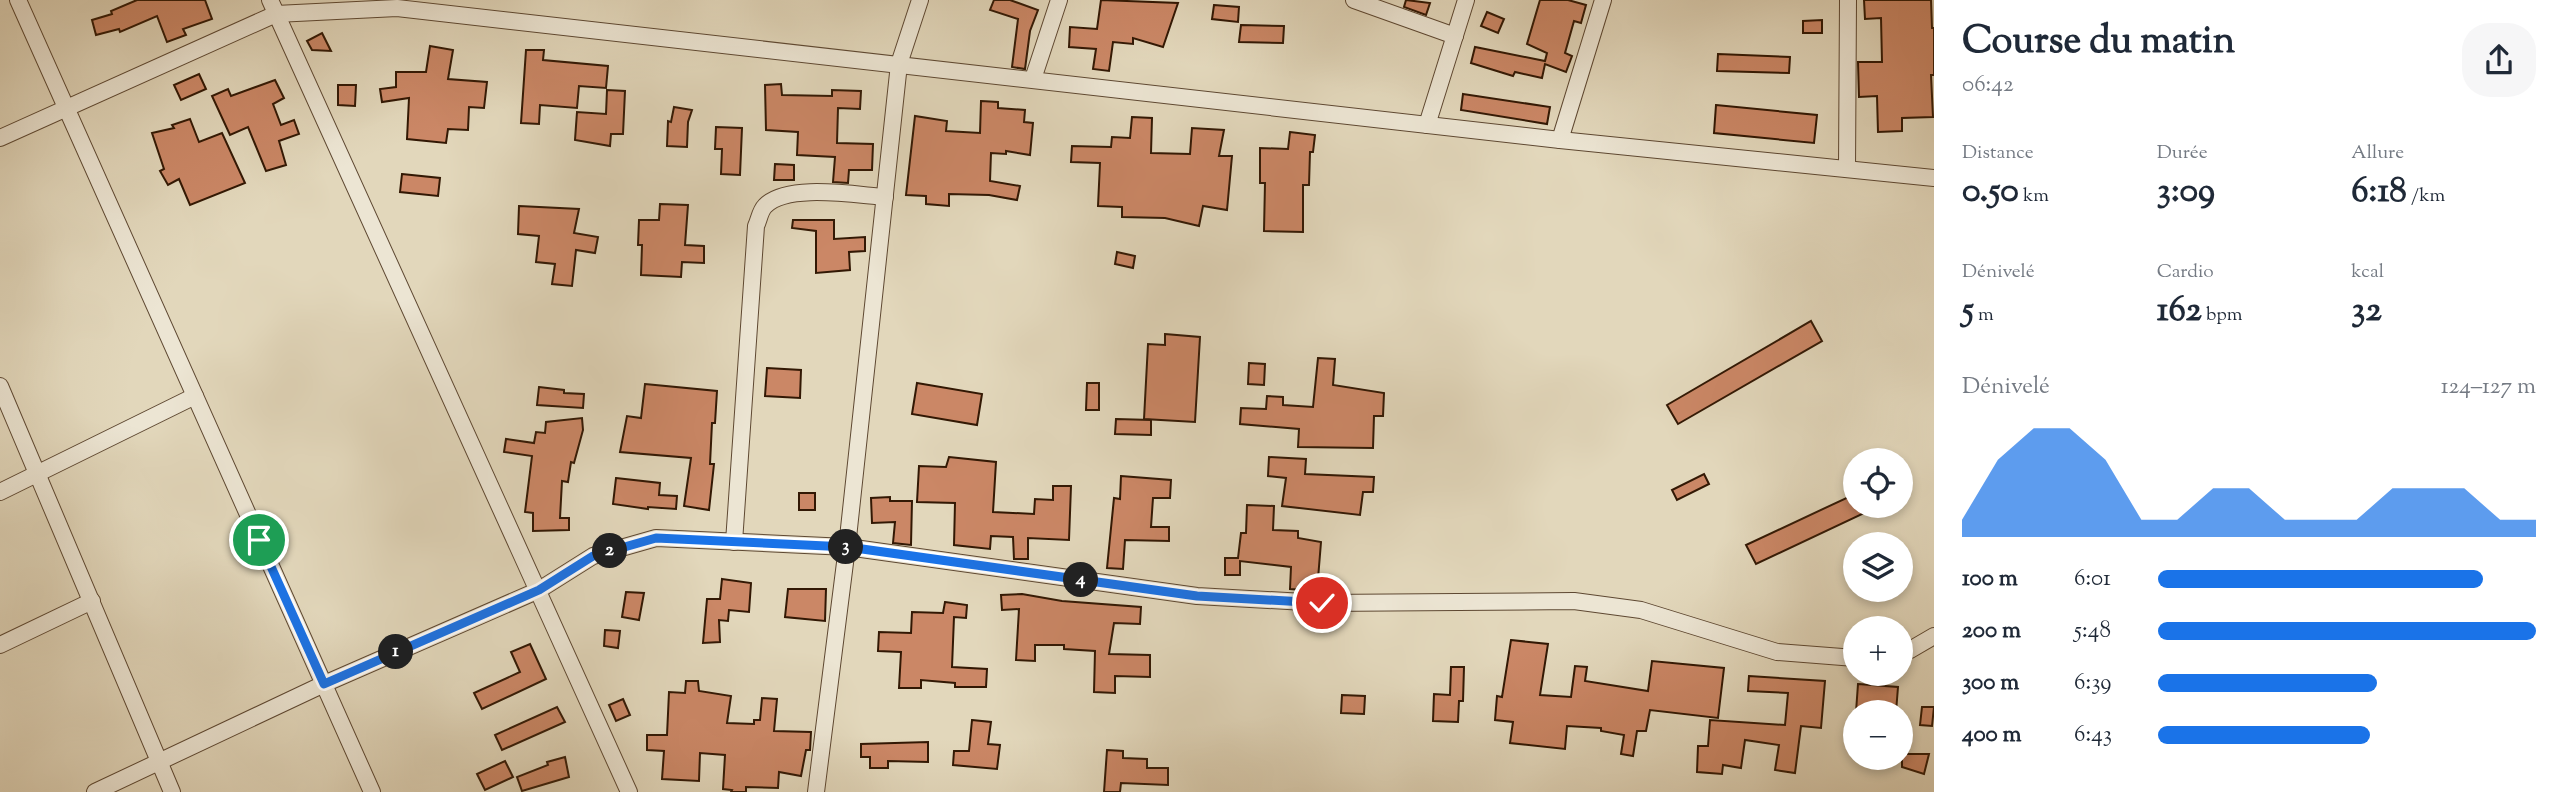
<!DOCTYPE html>
<html lang="fr">
<meta charset="utf-8">
<style>
:root{--surface:#fff;--page:#f6f6f7;--text:#1f2937;--muted:#747a83;--accent:#1a73e8}
body{margin:0;font-family:"Sorts Mill Goudy",serif;background:var(--page);color:var(--text);height:100vh;display:flex;flex-direction:column;font-size:26px;white-space:nowrap}
*{box-sizing:border-box;margin:0}
p{font-size:23px;color:var(--muted)}
.icon{flex:none;width:38px;height:38px;fill:none;stroke:currentColor;stroke-width:2;stroke-linecap:round;stroke-linejoin:round}
.map{position:relative;flex:1;overflow:hidden}
.details{display:flex;flex-direction:column;background:var(--surface);width:630px}
.details>*{flex:none}
.tools{position:absolute;left:1843px;top:448px;display:grid;gap:14px}
.tools a{display:grid;place-items:center;width:70px;height:70px;border-radius:50%;background:var(--surface);box-shadow:0 4px 10px #0003;font-size:35px}
.pin{position:absolute;display:grid;place-items:center;width:60px;height:60px;color:#fff;margin:-30px;border:4px solid #fff;border-radius:50%;box-shadow:0 2px 7px #0007}
.km{position:absolute;width:35px;height:35px;margin:-18px;border-radius:50%;background:#222;color:#fff;font-size:19px;line-height:35px;text-align:center}
.round{display:grid;place-items:center;flex:none;width:74px;height:74px;border-radius:28px;background:var(--page)}
.summary{display:flex;align-items:center;justify-content:space-between;height:119px;padding:0 28px}
h1{font-size:38px;font-weight:800;line-height:52px}
.figures{display:grid;grid-template-columns:repeat(3,1fr);gap:10px;height:119px;padding:7px 28px}
.figures div{display:grid;align-content:center}
.figures b{font-size:35px;font-weight:800}
.figures small{font-size:19px;font-weight:400}
.figures p{font-size:19px}
.chart{height:196px;padding:14px 28px}
.chart p{display:flex;justify-content:space-between}
.chart svg{width:100%;height:126px;margin-top:7px;fill:var(--accent);opacity:.7}
ul{padding:0 28px;list-style:none;font-size:23px}
li{display:grid;grid-template-columns:112px 84px 1fr;align-items:center;height:52px}
li i{height:18px;border-radius:9px;background:var(--accent)}
main{display:flex;flex:1;min-height:0}
.map>svg:first-child{display:block}
.building{fill:#cb8766;stroke:#321804;stroke-width:2}
.lines{fill:none;stroke-linecap:round;stroke-linejoin:round}
.street-casing{stroke:#5e4832;stroke-width:18}
.street{stroke:#ece5d3;stroke-width:16}
.route-casing{stroke:#fff;stroke-width:14}
.route{stroke:#1a73e8;stroke-width:9}
</style>
<main>
<div class="map">
<svg width="1934" height="792" viewBox="0 0 1934 792">
<rect width="100%" height="100%" fill="#e2d7bb"/>
<filter id="stains"><feTurbulence type="fractalNoise" baseFrequency=".00286" numOctaves="4"/><feColorMatrix values="0 0 0 0 .2 0 0 0 0 .09 0 0 0 0 .02 0 0 0 .5 -.17"/></filter>
<radialGradient id="worn" r=".72"><stop offset=".6" stop-color="#630" stop-opacity="0"/><stop offset="1" stop-color="#630" stop-opacity=".3"/></radialGradient>
<!-- building -->
<g class="building">
<path d="M 137,0 L 205,0 L 212,19 L 183,29 L 186,35 L 167,42 L 157,16 L 120,32 L 119,29 L 96,35 L 92,20 L 112,14 L 111,11 Z"/>
<path d="M 994,0 L 1010,0 L 1038,10 L 1030,31 L 1025,69 L 1012,67 L 1018,19 L 990,10 Z"/>
<path d="M 1101,0 L 1178,3 L 1163,47 L 1133,38 L 1133,44 L 1113,42 L 1109,71 L 1093,69 L 1096,49 L 1069,47 L 1070,27 L 1097,29 Z"/>
<path d="M 1406,0 L 1430,3 L 1426,15 L 1404,7 Z"/>
<path d="M 1540,0 L 1568,0 L 1586,5 L 1581,23 L 1574,21 L 1565,53 L 1572,56 L 1566,72 L 1545,64 L 1542,78 L 1515,72 L 1513,76 L 1471,63 L 1475,47 L 1545,61 L 1547,53 L 1527,44 Z"/>
<path d="M 1864,0 L 1931,0 L 1932,28 L 1934,28 L 1934,75 L 1931,75 L 1933,117 L 1902,118 L 1902,131 L 1878,132 L 1877,96 L 1859,97 L 1858,62 L 1882,62 L 1881,18 L 1865,19 Z"/>
<path d="M 1214,5 L 1239,7 L 1238,22 L 1212,19 Z"/>
<path d="M 1487,12 L 1504,19 L 1498,33 L 1481,26 Z"/>
<path d="M 1822,20 L 1822,33 L 1803,33 L 1803,21 Z"/>
<path d="M 1241,25 L 1284,26 L 1283,43 L 1239,42 Z"/>
<path d="M 322,33 L 331,51 L 312,50 L 307,41 Z"/>
<path d="M 430,46 L 453,50 L 448,79 L 487,82 L 484,108 L 469,107 L 468,130 L 448,129 L 446,143 L 407,139 L 409,98 L 382,102 L 380,89 L 396,87 L 396,72 L 426,72 Z"/>
<path d="M 526,50 L 544,50 L 543,60 L 608,66 L 606,88 L 579,86 L 577,108 L 540,105 L 539,124 L 521,123 Z"/>
<path d="M 1718,54 L 1790,57 L 1789,73 L 1717,71 Z"/>
<path d="M 199,74 L 206,89 L 181,100 L 174,85 Z"/>
<path d="M 275,80 L 284,98 L 273,104 L 281,125 L 294,120 L 299,134 L 279,141 L 286,165 L 266,171 L 248,127 L 230,135 L 212,96 L 228,89 L 231,96 Z"/>
<path d="M 781,84 L 782,95 L 832,96 L 832,90 L 861,91 L 860,109 L 838,108 L 837,143 L 873,144 L 872,170 L 849,170 L 848,183 L 833,182 L 835,157 L 797,155 L 798,132 L 766,130 L 765,85 Z"/>
<path d="M 338,85 L 356,85 L 355,106 L 338,105 Z"/>
<path d="M 607,90 L 625,91 L 623,134 L 611,134 L 610,146 L 575,140 L 577,112 L 606,114 Z"/>
<path d="M 1463,94 L 1550,107 L 1547,124 L 1461,110 Z"/>
<path d="M 981,101 L 998,102 L 998,108 L 1025,110 L 1024,122 L 1033,123 L 1030,155 L 1006,151 L 1006,154 L 991,153 L 990,181 L 1020,186 L 1017,200 L 989,195 L 949,194 L 949,206 L 926,204 L 926,196 L 906,195 L 915,116 L 947,121 L 946,131 L 980,133 Z"/>
<path d="M 1716,105 L 1817,115 L 1814,143 L 1714,133 Z"/>
<path d="M 674,107 L 692,110 L 688,122 L 687,147 L 667,146 L 668,121 L 671,122 Z"/>
<path d="M 1132,117 L 1152,118 L 1151,153 L 1190,154 L 1192,128 L 1224,130 L 1219,156 L 1232,156 L 1227,210 L 1203,206 L 1199,226 L 1165,218 L 1122,217 L 1122,207 L 1098,206 L 1100,163 L 1071,162 L 1072,146 L 1111,147 L 1112,137 L 1130,138 Z"/>
<path d="M 190,119 L 199,142 L 222,133 L 245,183 L 190,205 L 179,179 L 168,185 L 160,171 L 164,169 L 152,133 L 174,128 L 172,125 Z"/>
<path d="M 716,127 L 742,128 L 740,175 L 721,174 L 722,149 L 715,149 Z"/>
<path d="M 1290,132 L 1315,135 L 1313,152 L 1310,152 L 1309,185 L 1303,185 L 1303,232 L 1264,231 L 1265,183 L 1260,183 L 1260,148 L 1288,149 Z"/>
<path d="M 775,164 L 794,165 L 794,180 L 774,180 Z"/>
<path d="M 402,174 L 440,178 L 438,196 L 400,192 Z"/>
<path d="M 660,204 L 688,205 L 685,245 L 704,246 L 704,263 L 682,262 L 681,277 L 641,275 L 642,245 L 638,245 L 639,220 L 659,220 Z"/>
<path d="M 519,206 L 579,209 L 574,233 L 598,237 L 595,253 L 576,250 L 572,286 L 552,284 L 555,264 L 536,262 L 539,236 L 518,234 Z"/>
<path d="M 793,220 L 834,220 L 834,239 L 865,237 L 865,251 L 849,252 L 850,270 L 816,273 L 816,231 L 792,228 Z"/>
<path d="M 1117,252 L 1135,256 L 1133,268 L 1115,264 Z"/>
<path d="M 1811,321 L 1822,341 L 1678,424 L 1667,405 Z"/>
<path d="M 1165,334 L 1200,337 L 1195,422 L 1144,419 L 1148,344 L 1165,345 Z"/>
<path d="M 1318,358 L 1335,359 L 1333,385 L 1384,393 L 1383,416 L 1374,416 L 1373,448 L 1298,447 L 1299,429 L 1240,424 L 1241,408 L 1266,409 L 1267,396 L 1283,397 L 1283,405 L 1313,407 Z"/>
<path d="M 1249,363 L 1265,364 L 1264,385 L 1248,384 Z"/>
<path d="M 767,368 L 801,370 L 800,398 L 765,396 Z"/>
<path d="M 917,383 L 982,394 L 977,425 L 912,414 Z"/>
<path d="M 1087,383 L 1099,383 L 1099,410 L 1086,410 Z"/>
<path d="M 645,384 L 717,391 L 715,423 L 712,423 L 710,464 L 714,464 L 709,510 L 684,506 L 691,458 L 620,452 L 627,416 L 641,418 Z"/>
<path d="M 539,387 L 564,390 L 564,393 L 584,394 L 583,408 L 537,405 Z"/>
<path d="M 582,418 L 583,430 L 574,463 L 571,462 L 568,482 L 562,481 L 560,518 L 569,518 L 569,530 L 533,531 L 533,513 L 525,512 L 532,456 L 504,452 L 506,439 L 534,443 L 536,432 L 545,433 L 546,422 Z"/>
<path d="M 1116,419 L 1151,420 L 1151,435 L 1115,434 Z"/>
<path d="M 949,457 L 996,462 L 993,512 L 1034,514 L 1035,499 L 1053,500 L 1053,486 L 1071,486 L 1069,540 L 1028,538 L 1028,559 L 1014,559 L 1013,537 L 991,536 L 990,549 L 954,545 L 955,503 L 917,502 L 919,466 L 946,467 Z"/>
<path d="M 1269,457 L 1306,459 L 1305,474 L 1374,477 L 1373,492 L 1363,492 L 1360,515 L 1282,506 L 1286,478 L 1268,476 Z"/>
<path d="M 1704,474 L 1709,484 L 1677,500 L 1672,490 Z"/>
<path d="M 1121,476 L 1171,480 L 1170,498 L 1153,498 L 1151,527 L 1169,527 L 1169,541 L 1125,540 L 1123,569 L 1107,568 L 1114,498 L 1120,499 Z"/>
<path d="M 616,478 L 660,483 L 659,495 L 677,496 L 676,509 L 648,507 L 648,509 L 613,504 Z"/>
<rect x="799" y="493" width="16" height="17"/>
<path d="M 1855,494 L 1855,506 L 1879,506 L 1756,564 L 1746,545 Z"/>
<path d="M 890,497 L 890,501 L 912,501 L 911,545 L 893,543 L 895,522 L 872,523 L 871,498 Z"/>
<path d="M 1247,505 L 1274,506 L 1273,530 L 1298,531 L 1298,538 L 1321,542 L 1317,591 L 1290,589 L 1291,567 L 1240,561 L 1240,575 L 1225,575 L 1225,558 L 1238,558 L 1241,533 L 1246,533 Z"/>
<path d="M 722,579 L 751,583 L 749,612 L 729,610 L 728,621 L 719,620 L 720,642 L 703,643 L 707,599 L 720,599 Z"/>
<path d="M 788,589 L 826,589 L 825,621 L 785,617 Z"/>
<path d="M 626,592 L 644,593 L 639,620 L 622,617 Z"/>
<path d="M 1022,594 L 1062,601 L 1141,607 L 1140,624 L 1114,623 L 1109,654 L 1150,655 L 1150,677 L 1115,676 L 1115,693 L 1094,692 L 1095,651 L 1064,649 L 1064,645 L 1035,645 L 1035,661 L 1016,660 L 1019,609 L 1002,610 L 1001,595 Z"/>
<path d="M 945,602 L 967,605 L 966,618 L 954,617 L 952,667 L 987,669 L 986,687 L 955,687 L 955,683 L 921,680 L 921,688 L 899,688 L 901,652 L 878,651 L 879,632 L 911,633 L 912,612 L 943,613 Z"/>
<path d="M 605,630 L 620,631 L 618,648 L 604,646 Z"/>
<path d="M 1511,640 L 1548,644 L 1540,695 L 1571,697 L 1575,666 L 1587,667 L 1585,681 L 1648,691 L 1652,661 L 1724,668 L 1718,718 L 1650,710 L 1646,731 L 1637,731 L 1633,756 L 1621,754 L 1624,735 L 1601,731 L 1601,728 L 1567,726 L 1565,749 L 1510,743 L 1513,722 L 1495,720 L 1497,696 L 1502,697 Z"/>
<path d="M 530,644 L 546,679 L 482,709 L 474,693 L 520,672 L 511,652 Z"/>
<path d="M 1451,667 L 1464,667 L 1463,701 L 1459,701 L 1458,722 L 1433,721 L 1434,694 L 1450,695 Z"/>
<path d="M 1749,676 L 1825,681 L 1821,728 L 1801,726 L 1795,773 L 1775,770 L 1779,745 L 1745,740 L 1741,768 L 1723,765 L 1722,774 L 1697,772 L 1698,746 L 1708,746 L 1710,720 L 1785,725 L 1788,693 L 1748,691 Z"/>
<path d="M 686,681 L 698,681 L 699,691 L 731,696 L 727,723 L 754,724 L 754,720 L 760,720 L 762,698 L 777,699 L 774,731 L 811,732 L 810,750 L 806,750 L 801,776 L 779,772 L 778,788 L 746,787 L 746,792 L 731,792 L 732,790 L 723,789 L 725,755 L 700,753 L 699,781 L 662,779 L 664,751 L 647,750 L 647,735 L 667,735 L 669,692 L 685,693 Z"/>
<path d="M 1858,684 L 1898,687 L 1896,712 L 1856,712 Z"/>
<path d="M 1342,695 L 1365,696 L 1364,714 L 1341,713 Z"/>
<path d="M 623,699 L 630,715 L 616,721 L 609,705 Z"/>
<path d="M 557,707 L 565,722 L 502,750 L 495,735 Z"/>
<path d="M 1922,707 L 1934,707 L 1932,726 L 1920,725 Z"/>
<path d="M 972,720 L 991,722 L 988,744 L 1000,745 L 997,769 L 953,765 L 954,751 L 969,751 Z"/>
<path d="M 928,742 L 928,762 L 888,761 L 888,768 L 870,768 L 870,757 L 861,757 L 861,744 Z"/>
<path d="M 1107,750 L 1123,751 L 1123,758 L 1147,759 L 1147,768 L 1168,768 L 1168,785 L 1121,783 L 1120,792 L 1104,792 Z"/>
<path d="M 1902,754 L 1929,754 L 1924,774 L 1902,767 Z"/>
<path d="M 565,757 L 569,777 L 522,791 L 517,777 L 548,765 L 547,762 Z"/>
<path d="M 505,761 L 513,777 L 485,790 L 477,774 Z"/>
</g>
<g class="lines">
<defs>
<g id="street">
<path d="M 18,0 L 372,792"/>
<path d="M 270,0 L 629,792"/>
<path d="M 1354,0 L 1455,36"/>
<path d="M 1033,79 L 1059,0"/>
<path d="M 1427,125 L 1466,0"/>
<path d="M 0,138 L 276,14 L 397,8 L 1560,140 L 1934,178"/>
<path d="M 1560,140 L 1603,0"/>
<path d="M 1847,169 L 1848,0"/>
<path d="M 0,386 L 172,792"/>
<path d="M 0,492 L 195,396"/>
<path d="M 734,542 L 756,226 C 759,220 760,211 765,206 C 787,183 855,195 885,197"/>
<path d="M 0,645 L 92,601"/>
<path d="M 1900,652 L 1910,650 L 1934,636"/>
<path d="M 95,792 L 324,684 L 539,590 L 593,556 L 656,538 L 847,547 L 1197,596 L 1322,603 L 1574,601 L 1641,610 L 1777,652 L 1855,658"/>
<path d="M 816,792 L 847,547 L 899,64 L 920,0"/>
</g>
</defs>
<!-- street casing -->
<use href="#street" class="street-casing"/>
<!-- street -->
<use href="#street" class="street"/>
</g>
<g class="lines">
<defs>
<path id="route" d="M 259,540 L 324,684 L 539,590 L 593,556 L 656,538 L 848,547 L 1197,596 L 1322,603"/>
</defs>
<!-- route casing -->
<use href="#route" class="route-casing"/>
<!-- route -->
<use href="#route" class="route"/>
</g>
<rect width="100%" height="100%" filter="url(#stains)"/>
<rect width="100%" height="100%" fill="url(#worn)"/>
</svg>
<div class="tools">
<a><svg class="icon" aria-label="locate" viewBox="0 0 24 24"><circle cx="12" cy="12" r="6"/><path d="M12 2v4M12 18v4M2 12h4M18 12h4"/></svg></a>
<a><svg class="icon" aria-label="layers" viewBox="0 0 24 24"><path d="M12 4l9 5-9 5-9-5zM3 14l9 5 9-5"/></svg></a>
<a>+</a>
<a>−</a>
</div>
<div class="pin" style="left:259px;top:540px;background:#1e9e55"><svg class="icon" aria-label="arrive" viewBox="0 0 24 24"><path d="M6 21V4h12l-3 4 3 4H6"/></svg></div>
<div class="pin" style="left:1322px;top:603px;background:#d93025"><svg class="icon" aria-label="check" viewBox="0 0 24 24"><path d="M5 12l5 5 9-10"/></svg></div>
<b class="km" style="left:396px;top:652px">1</b>
<b class="km" style="left:610px;top:551px">2</b>
<b class="km" style="left:846px;top:547px">3</b>
<b class="km" style="left:1081px;top:580px">4</b>
</div>
<section class="details">
<div class="summary"><div><h1>Course du matin</h1><p>06:42</p></div><a class="round"><svg class="icon" aria-label="share" viewBox="0 0 24 24"><path d="M12 15V3M7 8l5-5 5 5M5 13v7h14v-7"/></svg></a></div>
<div class="figures">
<div><p>Distance</p><b>0.50<small> km</small></b></div>
<div><p>Durée</p><b>3:09</b></div>
<div><p>Allure</p><b>6:18<small> /km</small></b></div>
</div>
<div class="figures">
<div><p>Dénivelé</p><b>5<small> m</small></b></div>
<div><p>Cardio</p><b>162<small> bpm</small></b></div>
<div><p>kcal</p><b>32</b></div>
</div>
<div class="chart"><p><span>Dénivelé</span>124–127 m</p>
<svg viewBox="0 0 160 44" preserveAspectRatio="none"><path d="M0 44V38L10 17L20 6L30 6L40 17L50 38L60 38L70 27L80 27L90 38L100 38L110 38L120 27L130 27L140 27L150 38L160 38V44z"/></svg>
</div>
<ul>
<li><b>100 m</b>6:01<i style="width:86%"></i></li>
<li><b>200 m</b>5:48<i style="width:100%"></i></li>
<li><b>300 m</b>6:39<i style="width:58%"></i></li>
<li><b>400 m</b>6:43<i style="width:56%"></i></li>
</ul>
</section>
</main>
